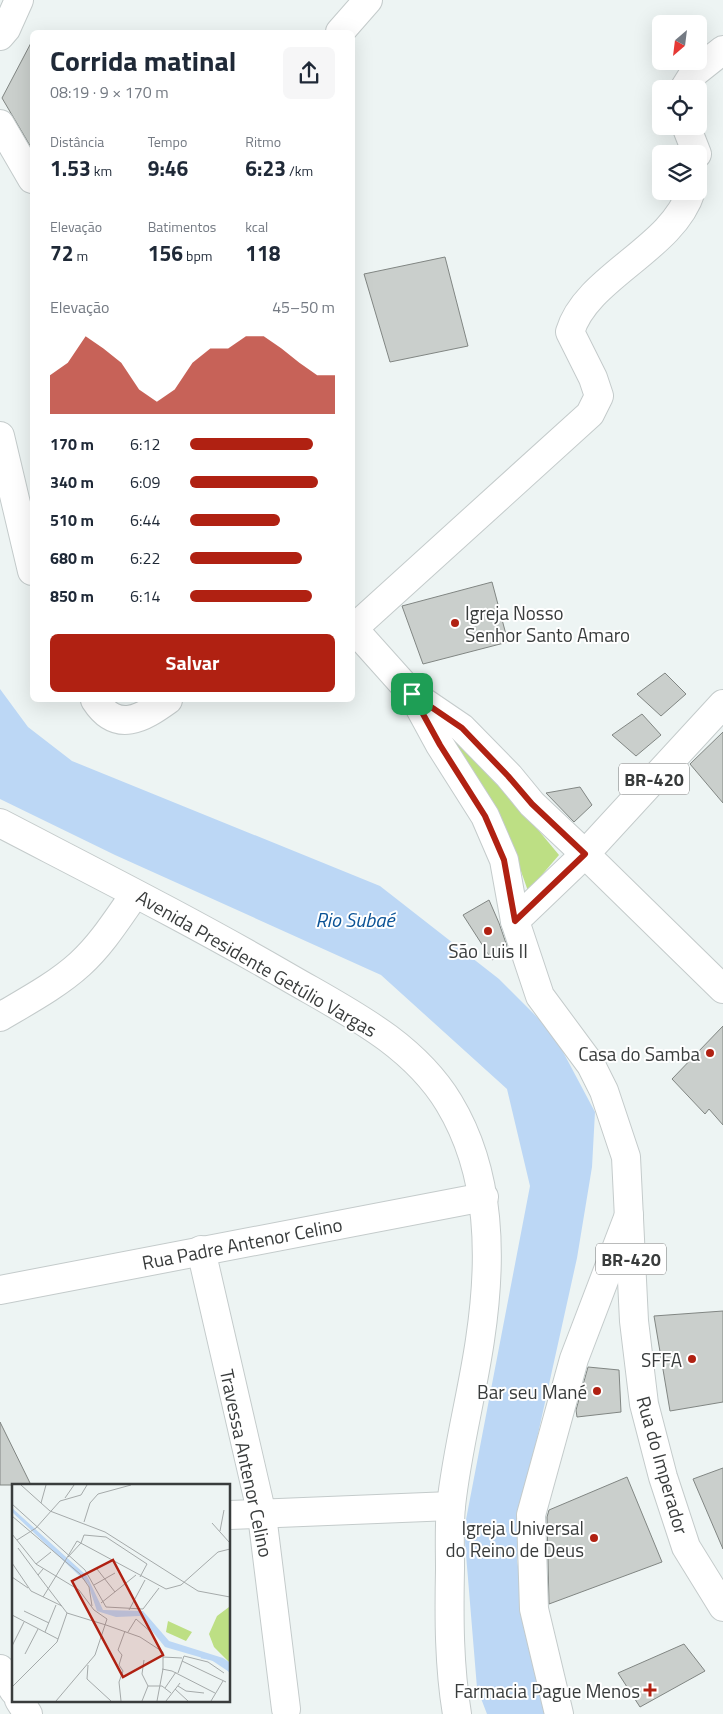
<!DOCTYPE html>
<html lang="pt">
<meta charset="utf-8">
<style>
:root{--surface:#fff;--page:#f6f6f7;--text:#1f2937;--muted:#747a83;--accent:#b02112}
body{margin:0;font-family:"Titillium Web",sans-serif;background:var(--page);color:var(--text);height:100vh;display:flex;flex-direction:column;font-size:19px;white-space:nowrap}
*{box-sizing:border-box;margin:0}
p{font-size:16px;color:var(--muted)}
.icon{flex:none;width:28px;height:28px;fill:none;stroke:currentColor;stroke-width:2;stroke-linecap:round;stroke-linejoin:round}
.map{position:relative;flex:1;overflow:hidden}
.side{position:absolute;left:30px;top:30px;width:325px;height:672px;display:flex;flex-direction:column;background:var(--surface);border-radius:8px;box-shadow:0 5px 20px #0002}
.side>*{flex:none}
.needle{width:32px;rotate:208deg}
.buttons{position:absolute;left:652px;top:15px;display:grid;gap:10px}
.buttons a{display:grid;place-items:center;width:55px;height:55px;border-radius:8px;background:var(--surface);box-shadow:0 5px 20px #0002;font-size:25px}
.pin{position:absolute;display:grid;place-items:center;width:42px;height:42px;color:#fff;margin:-21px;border-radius:10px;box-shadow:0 2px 8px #0006}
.round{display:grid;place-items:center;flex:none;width:52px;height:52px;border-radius:8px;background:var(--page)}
.summary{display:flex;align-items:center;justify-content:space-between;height:85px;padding:0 20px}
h1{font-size:28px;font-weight:700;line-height:38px}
.metrics{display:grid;grid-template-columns:repeat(3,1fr);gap:8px;height:85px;padding:5px 20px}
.metrics div{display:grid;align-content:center}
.metrics b{font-size:21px;font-weight:700}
.metrics small{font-size:14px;font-weight:400}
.metrics p{font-size:14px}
.chart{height:140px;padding:10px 20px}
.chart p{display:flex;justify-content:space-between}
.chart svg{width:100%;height:90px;margin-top:5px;fill:var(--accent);opacity:.7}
.primary-button{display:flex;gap:10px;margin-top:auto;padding:10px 20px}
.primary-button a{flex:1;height:58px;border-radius:8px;background:var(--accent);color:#fff;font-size:20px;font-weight:700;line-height:58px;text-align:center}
ul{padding:0 20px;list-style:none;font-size:16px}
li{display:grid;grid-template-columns:80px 60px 1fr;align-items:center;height:38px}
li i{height:12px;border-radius:6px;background:var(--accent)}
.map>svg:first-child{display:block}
.green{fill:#bddf84}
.water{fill:#bcd7f5}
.building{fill:#cacfcc;stroke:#818683}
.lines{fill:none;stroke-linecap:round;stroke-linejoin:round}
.minor-casing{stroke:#c4cbcb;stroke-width:30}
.major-casing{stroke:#c4cbcb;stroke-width:30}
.minor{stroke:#fff;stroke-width:28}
.major{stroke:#fff;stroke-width:28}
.route-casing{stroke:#fff;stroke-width:10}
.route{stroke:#b02112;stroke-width:6}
.poi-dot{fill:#b02112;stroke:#fff;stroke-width:2}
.labels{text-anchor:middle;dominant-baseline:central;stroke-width:4;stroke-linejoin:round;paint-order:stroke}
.shield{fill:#fff;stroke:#747676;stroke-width:1}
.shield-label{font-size:18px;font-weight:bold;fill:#393c3c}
.poi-label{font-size:19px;fill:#393c3c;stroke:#fff;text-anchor:end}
.street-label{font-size:19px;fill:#393c3c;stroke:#fff}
.water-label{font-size:20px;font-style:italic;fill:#0a5295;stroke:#fff}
.inset-river{fill:none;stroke:#bcd7f5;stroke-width:2.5}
.inset-road{fill:none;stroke:#a5aaaa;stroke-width:1}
.view{fill:#b02112;fill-opacity:0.15;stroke:#b02112;stroke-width:2.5}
.inset-edge{fill:none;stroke:#393c3c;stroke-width:2.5}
</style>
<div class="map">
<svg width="723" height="1714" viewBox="0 0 723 1714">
<rect width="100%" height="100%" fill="#edf4f3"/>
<!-- green -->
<path class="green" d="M 449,723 L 559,855 L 528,891 L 505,826 L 445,746 Z"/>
<!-- water -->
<path class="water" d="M 0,689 L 28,727 L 72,761 L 380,886 L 499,979 L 553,1033 L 595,1112 L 592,1167 L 577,1258 L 536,1443 L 517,1561 L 545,1714 L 487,1714 L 477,1688 L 464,1530 L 530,1186 L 507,1089 L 381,975 L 115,855 L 0,799 Z"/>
<!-- building -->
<g class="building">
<path d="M 32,41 L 32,149 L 2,98 Z"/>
<path d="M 445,257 L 468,346 L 390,362 L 364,274 Z"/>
<path d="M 492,582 L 508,642 L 423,664 L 402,606 Z"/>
<path d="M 665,673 L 686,694 L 661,716 L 637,694 Z"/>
<path d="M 642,714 L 661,735 L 636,756 L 612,735 Z"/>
<path d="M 723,732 L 723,803 L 690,764 Z"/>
<path d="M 580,787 L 592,805 L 574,822 L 546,793 Z"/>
<path d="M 489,900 L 499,923 L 508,949 L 492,960 L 463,915 Z"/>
<path d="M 723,1026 L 723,1125 L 709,1109 L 705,1114 L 672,1079 Z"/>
<path d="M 723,1311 L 723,1402 L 670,1411 L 654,1316 Z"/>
<path d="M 588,1367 L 619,1370 L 621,1412 L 577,1417 L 576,1410 Z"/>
<path d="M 0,1422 L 31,1485 L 0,1485 Z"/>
<path d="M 723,1468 L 723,1549 L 693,1479 Z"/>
<path d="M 627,1477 L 662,1562 L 549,1604 L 547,1517 L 549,1510 Z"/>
<path d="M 684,1644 L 705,1671 L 640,1707 L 618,1673 Z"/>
</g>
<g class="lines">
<defs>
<g id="minor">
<path d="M 340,32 L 368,0"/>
<path d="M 0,36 L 6,29 L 19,0"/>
<path d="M 684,89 L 694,73 L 723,50"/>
<path d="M 0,124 L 32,179"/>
<path d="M 686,126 L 697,154"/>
<path d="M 0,436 L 32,571"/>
<path d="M 352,627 L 412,694 L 462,728 L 509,776 L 532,804 L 585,854"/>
<path d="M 354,628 L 590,414 L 599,396 L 593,378 L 570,332 C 586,277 673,249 691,191"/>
<path d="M 415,699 L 440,745 L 485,816 L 504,860 L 515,921"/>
<path d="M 95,700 C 117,734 143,718 168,700"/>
<path d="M 0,823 C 96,873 193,922 286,976 C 346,1011 412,1042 449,1103 C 492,1174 492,1260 480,1340 C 472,1395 457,1450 451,1506 C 449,1527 450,1548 450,1569 C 449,1618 449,1666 457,1714"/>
<path d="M 0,1017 C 27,1001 57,985 80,964 C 102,944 118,918 135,894"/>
<path d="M 201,1250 L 262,1515 L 286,1709"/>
<path d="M 0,1290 L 484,1197"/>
<path d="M 229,1515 L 451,1506"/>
<path d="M 559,1714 L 534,1609 L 531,1515 L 574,1359 L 629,1215"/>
</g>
<g id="major">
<path d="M 723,704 L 585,854 L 515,921 L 540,996 L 591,1065 L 604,1091 L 626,1157 L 634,1321 L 644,1404 L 663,1477 L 686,1547 L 723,1607"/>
<path d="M 585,854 L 723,989"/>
<path d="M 0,1669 L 14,1691"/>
<path d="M 19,1700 L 28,1714"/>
</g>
</defs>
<!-- minor casing -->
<use href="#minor" class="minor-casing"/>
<!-- major casing -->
<use href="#major" class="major-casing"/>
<!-- minor -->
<use href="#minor" class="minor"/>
<!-- major -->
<use href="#major" class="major"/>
</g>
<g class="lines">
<defs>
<path id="route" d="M 412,694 L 462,728 L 508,776 L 532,804 L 585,854 L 515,921 L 504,860 L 485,816 L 440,745 Z"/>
</defs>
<!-- route casing -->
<use href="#route" class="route-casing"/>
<!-- route -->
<use href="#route" class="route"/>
</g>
<!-- markers -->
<g class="poi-dot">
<circle cx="455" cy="623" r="5"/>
<circle cx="488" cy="931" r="5"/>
<circle cx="710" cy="1053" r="5"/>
<circle cx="692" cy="1359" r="5"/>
<circle cx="597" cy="1391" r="5"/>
<circle cx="594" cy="1538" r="5"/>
<path d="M647.5 1682.5h5v5h5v5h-5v5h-5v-5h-5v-5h5z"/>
</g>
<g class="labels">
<!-- shield labels -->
<g class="shield">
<rect x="619" y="763.5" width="70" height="31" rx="4"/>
<rect x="596" y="1243.5" width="70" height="31" rx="4"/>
</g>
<g class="shield-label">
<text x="654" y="779">BR-420</text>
<text x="631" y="1259">BR-420</text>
</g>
<!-- poi labels -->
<g class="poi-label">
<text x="465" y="612" text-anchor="start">Igreja Nosso<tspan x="465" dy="22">Senhor Santo Amaro</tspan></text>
<text x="488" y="950" text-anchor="middle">São Luis II</text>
<text x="700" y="1053">Casa do Samba</text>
<text x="682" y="1359">SFFA</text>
<text x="587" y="1391">Bar seu Mané</text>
<text x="584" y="1527">Igreja Universal<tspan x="584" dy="22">do Reino de Deus</tspan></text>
<text x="640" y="1690">Farmacia Pague Menos</text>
</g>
<!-- street labels -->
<g class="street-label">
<text transform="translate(257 963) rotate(30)">Avenida Presidente Getúlio Vargas</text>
<text transform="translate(242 1243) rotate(-11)">Rua Padre Antenor Celino</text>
<text transform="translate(247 1463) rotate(78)">Travessa Antenor Celino</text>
<text transform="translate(663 1465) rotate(74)">Rua do Imperador</text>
</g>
<!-- water labels -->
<g class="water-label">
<text x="355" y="919">Rio Subaé</text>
</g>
</g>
<!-- overview -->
<g transform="translate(12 1484)">
<rect width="218" height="218" fill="#edf4f3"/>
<path d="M 217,123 L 217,178 L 202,163 L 197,150 L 205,132 ZM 156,137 L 180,148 L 174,157 L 154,148 Z" fill="#bddf84"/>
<path d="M 0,24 L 75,92 L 91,126 L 131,127 L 157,157 L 211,174 L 217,178 L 217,188 L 208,179 L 153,163 L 128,132 L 104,133 L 85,127 L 76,100 L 0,28 Z" fill="#bcd7f5"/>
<path class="inset-river" d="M 189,173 L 200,175 L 218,187"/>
<path class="inset-road" d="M 9,1 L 29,19M 34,1 L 29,19 L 38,27 L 93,48 L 186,107 L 218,113M 53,14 L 62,1M 0,20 L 73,86 L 94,123 L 131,125 L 147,104M 0,32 L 68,90 L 77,103 L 80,122M 72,38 L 78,19 L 86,10 L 119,1M 200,39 L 217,58M 208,47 L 212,26M 0,50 L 24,80 L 67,106 L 82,126 L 95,135 L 83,171 L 44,217M 5,56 L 24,44 L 48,17 L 69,11 L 75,1M 69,59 L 72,51 L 94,53 L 135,80 L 128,93M 6,64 L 26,91M 56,73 L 69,59M 0,79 L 19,107 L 50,122M 24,80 L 39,68M 31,85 L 26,91 L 55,129 L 94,141M 85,85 L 103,108M 44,92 L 65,57 L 154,105 L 169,101 L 206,68 L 218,65M 0,93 L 16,104M 82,101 L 103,89M 31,113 L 44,92M 89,119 L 124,91M 117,126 L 133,96M 12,127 L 37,139M 0,131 L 46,155M 94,141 L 128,153 L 151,168M 33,148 L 44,121M 116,148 L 124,135 L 140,149M 0,162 L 12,138M 13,170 L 26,145M 151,173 L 170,174M 132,176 L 130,190 L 136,202M 170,177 L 214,198M 76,181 L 75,195 L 99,217M 150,185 L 160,187 L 203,209M 166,189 L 172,172 L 196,178 L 212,189M 166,202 L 174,207 L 192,209M 0,203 L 45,158 L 55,129M 153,204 L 164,188M 163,205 L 176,217M 109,217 L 107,198 L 111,187 L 107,181 L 110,171 L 106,166 L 113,147M 130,217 L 136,202 L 150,202 L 159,209M 145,217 L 151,185 L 151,168M 154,217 L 168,199M 199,217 L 211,197"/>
<path class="view" d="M 101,76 L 151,171 L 111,193 L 60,97 Z"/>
<rect width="218" height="218" class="inset-edge"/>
</g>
</svg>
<div class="buttons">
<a><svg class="needle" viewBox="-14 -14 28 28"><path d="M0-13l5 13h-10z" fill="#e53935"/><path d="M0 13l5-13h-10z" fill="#747a83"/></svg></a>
<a><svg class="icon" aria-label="locate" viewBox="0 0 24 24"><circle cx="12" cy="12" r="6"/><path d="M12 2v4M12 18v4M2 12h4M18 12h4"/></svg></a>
<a><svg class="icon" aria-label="layers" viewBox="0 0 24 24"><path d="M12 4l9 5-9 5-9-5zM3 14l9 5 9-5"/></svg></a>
</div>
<div class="pin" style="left:412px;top:694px;background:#1e9e55"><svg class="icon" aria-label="arrive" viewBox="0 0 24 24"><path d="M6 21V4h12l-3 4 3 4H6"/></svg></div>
<section class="side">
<div class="summary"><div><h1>Corrida matinal</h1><p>08:19 · 9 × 170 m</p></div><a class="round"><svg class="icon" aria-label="share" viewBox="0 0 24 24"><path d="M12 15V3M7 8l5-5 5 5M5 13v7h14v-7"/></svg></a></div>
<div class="metrics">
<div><p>Distância</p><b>1.53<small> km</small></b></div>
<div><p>Tempo</p><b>9:46</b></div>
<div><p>Ritmo</p><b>6:23<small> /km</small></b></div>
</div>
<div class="metrics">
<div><p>Elevação</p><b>72<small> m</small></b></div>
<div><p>Batimentos</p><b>156<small> bpm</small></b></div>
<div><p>kcal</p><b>118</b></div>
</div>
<div class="chart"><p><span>Elevação</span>45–50 m</p>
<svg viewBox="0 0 160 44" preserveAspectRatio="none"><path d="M0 44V25L10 19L20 6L30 12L40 19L50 32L60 38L70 32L80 19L90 12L100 12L110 6L120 6L130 12L140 19L150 25L160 25V44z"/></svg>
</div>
<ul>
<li><b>170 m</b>6:12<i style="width:85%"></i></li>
<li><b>340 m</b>6:09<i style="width:88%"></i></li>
<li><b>510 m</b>6:44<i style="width:62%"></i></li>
<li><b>680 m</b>6:22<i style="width:77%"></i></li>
<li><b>850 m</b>6:14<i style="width:84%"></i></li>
</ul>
<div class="primary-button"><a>Salvar</a></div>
</section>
</div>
